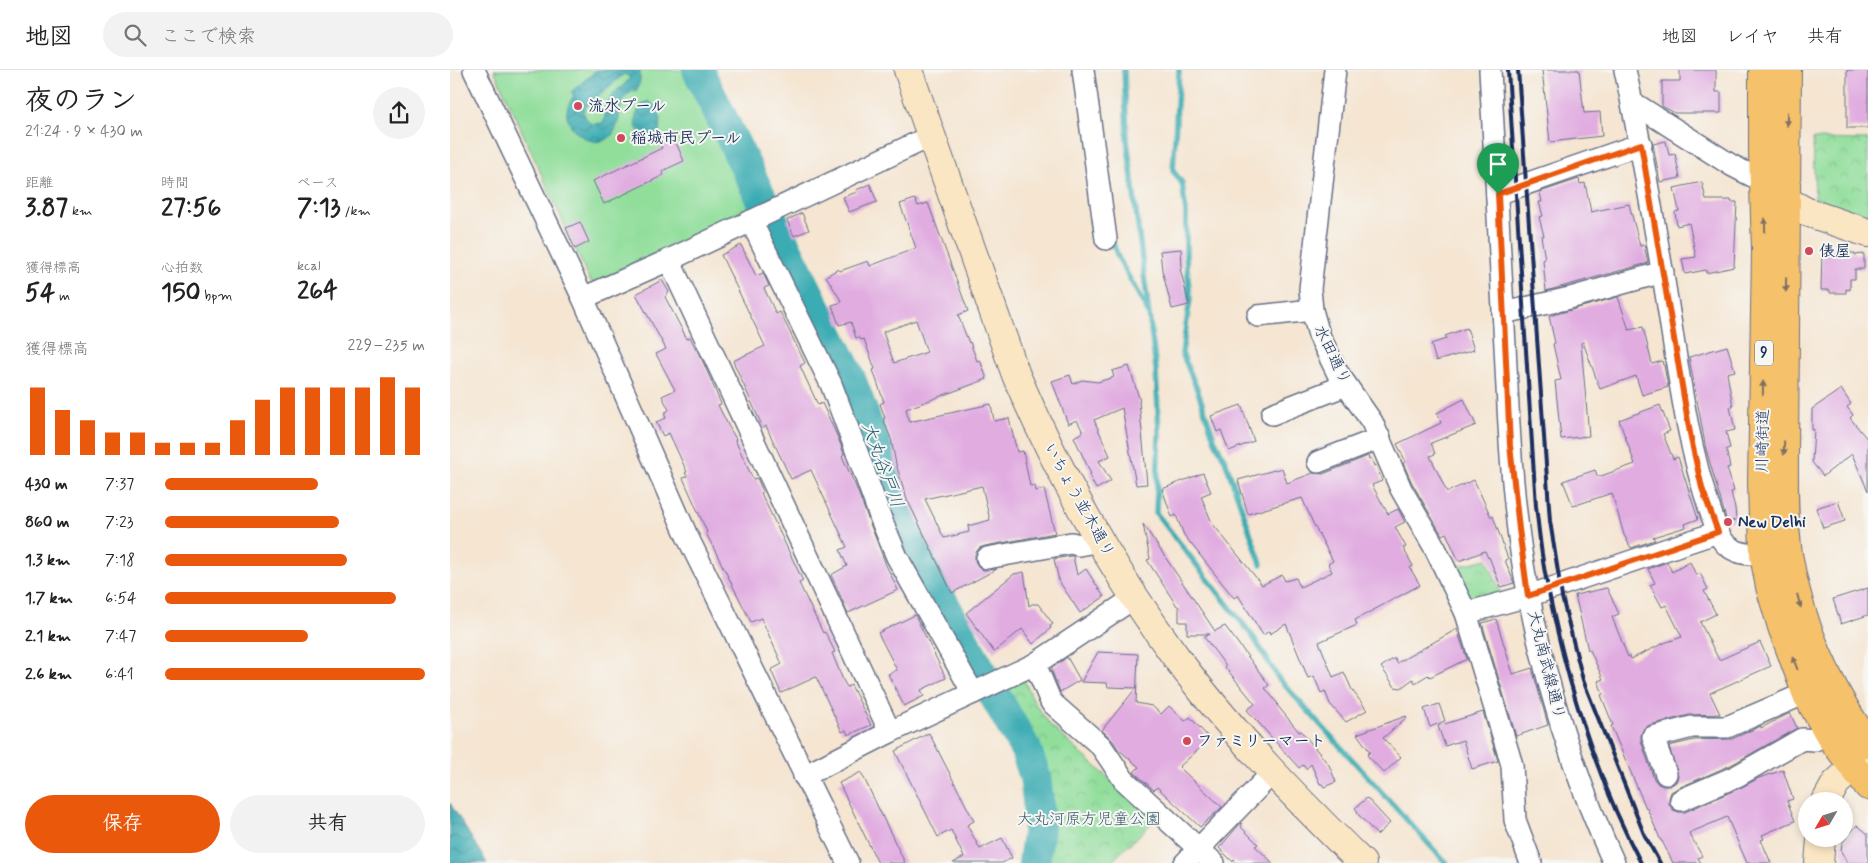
<!DOCTYPE html>
<html lang="ja">
<meta charset="utf-8">
<style>
:root{--surface:#fff;--page:#f2f2f2;--text:#222;--muted:#767676;--line:#e0e0e0;--accent:#ea580c}
body{margin:0;font-family:Mynerve,"Klee One",sans-serif;background:var(--page);color:var(--text);height:100vh;display:flex;flex-direction:column;font-size:19px;white-space:nowrap}
*{box-sizing:border-box;margin:0}
p{font-size:16px;color:var(--muted)}
.icon{flex:none;width:28px;height:28px;fill:none;stroke:currentColor;stroke-width:2;stroke-linecap:round;stroke-linejoin:round}
.map{position:relative;flex:1;overflow:hidden}
.sheet{display:flex;flex-direction:column;background:var(--surface);width:450px}
.sheet>*{flex:none}
.needle{width:32px;rotate:231deg}
.fabs{position:absolute;left:1348px;top:722px;display:grid;gap:10px}
.fabs a{display:grid;place-items:center;width:55px;height:55px;border-radius:50%;background:var(--surface);box-shadow:0 2px 8px #0003;font-size:25px}
.pin{position:absolute;display:grid;place-items:center;width:42px;height:42px;color:#fff;margin:-51px -21px;border-radius:50% 50% 50% 0;rotate:-45deg;box-shadow:0 0 5px #0007}
.pin .icon{rotate:45deg}
.round{display:grid;place-items:center;flex:none;width:52px;height:52px;border-radius:26px;background:var(--page)}
.summary{display:flex;align-items:center;justify-content:space-between;height:85px;padding:0 25px}
h1{font-size:28px;font-weight:800;line-height:38px}
.figures{display:grid;grid-template-columns:repeat(3,1fr);gap:8px;height:85px;padding:5px 25px}
.figures div{display:grid;align-content:center}
.figures b{font-size:25px;font-weight:800}
.figures small{font-size:14px;font-weight:400}
.figures p{font-size:14px}
.chart{height:140px;padding:10px 25px}
.chart p{display:flex;justify-content:space-between}
.chart svg{width:100%;height:90px;margin-top:5px;stroke:var(--accent);stroke-width:6}
.cta{display:flex;gap:10px;margin-top:auto;padding:10px 25px}
.cta a{flex:1;height:58px;border-radius:30px;background:var(--accent);color:#fff;font-size:20px;font-weight:800;line-height:58px;text-align:center}
.cta a+a{background:var(--page);color:var(--text)}
ul{padding:0 25px;list-style:none;font-size:16px}
li{display:grid;grid-template-columns:80px 60px 1fr;align-items:center;height:38px}
li i{height:12px;border-radius:6px;background:var(--accent)}
header{display:flex;align-items:center;gap:30px;box-sizing:border-box;height:70px;padding:0 25px;background:var(--surface);border-bottom:1px solid var(--line)}
header strong{font-size:24px}
nav{display:flex;gap:28px;margin-inline-start:auto;font-size:18px}
.search{width:350px;height:45px;background:var(--page);display:flex;align-items:center;gap:12px;box-sizing:border-box;padding:0 18px;border-radius:28px;color:var(--muted);font-size:19px}
main{display:flex;flex:1;min-height:0}
.map>svg:first-child{display:block}
.park{fill:url(#park-crowns);stroke:#56867c}
.pitch{fill:#91de9b;stroke:#56867c}
.water{fill:url(#water-waves);stroke:#2a6e88;fill-rule:evenodd}
.lines{fill:none;stroke-linecap:round;stroke-linejoin:round}
.stream{stroke:#3aacb3;stroke-width:5.5}
.river{stroke:#3aacb3;stroke-width:32}
.building{fill:#e1ade1;fill-rule:evenodd}
.street-casing{stroke:#676f86;stroke-width:24}
.secondary-casing{stroke:#676f86;stroke-width:30}
.primary-casing{stroke:#676f86;stroke-width:30}
.street{stroke:#fff;stroke-width:21}
.secondary{stroke:#fbe6c4;stroke-width:28}
.primary{stroke:#f5c16b;stroke-width:28}
.rail{stroke:#1b2f5e;stroke-width:4}
.oneway{fill:#7d7164}
.route-casing{stroke:#fff;stroke-width:10}
.route{stroke:#ea580c;stroke-width:6}
.poi-dot{fill:#d1495b;stroke:#f6f6f2;stroke-width:2}
.labels{text-anchor:middle;dominant-baseline:central;stroke-width:4;stroke-linejoin:round;paint-order:stroke}
.shield{fill:#f6f6f2;stroke:#5d6b8a;stroke-width:1}
.shield-label{font-size:15px;font-weight:bold;fill:#1b2f5e}
.poi-label{font-size:16px;font-weight:bold;fill:#1b2f5e;stroke:#f6f6f2;text-anchor:start}
.street-label{font-size:16px;fill:#1b2f5e;stroke:#f6f6f2}
.park-label{font-size:16px;fill:#385b6d;stroke:#f6f6f2}
.water-label{font-size:18px;font-style:italic;fill:#265b7c;stroke:#f6f6f2}
</style>
<header>
<strong>地図</strong>
<div class="search"><svg class="icon" aria-label="search" viewBox="0 0 24 24"><circle cx="10" cy="10" r="6"/><path d="M15 15l6 6"/></svg>ここで検索</div>
<nav><a>地図</a><a>レイヤ</a><a>共有</a></nav>
</header>
<main>
<section class="sheet">
<div class="summary"><div><h1>夜のラン</h1><p>21:24 · 9 × 430 m</p></div><a class="round"><svg class="icon" aria-label="share" viewBox="0 0 24 24"><path d="M12 15V3M7 8l5-5 5 5M5 13v7h14v-7"/></svg></a></div>
<div class="figures">
<div><p>距離</p><b>3.87<small> km</small></b></div>
<div><p>時間</p><b>27:56</b></div>
<div><p>ペース</p><b>7:13<small> /km</small></b></div>
</div>
<div class="figures">
<div><p>獲得標高</p><b>54<small> m</small></b></div>
<div><p>心拍数</p><b>150<small> bpm</small></b></div>
<div><p>kcal</p><b>264</b></div>
</div>
<div class="chart"><p><span>獲得標高</span>229–235 m</p>
<svg viewBox="0 0 160 44" preserveAspectRatio="none"><path d="M5 44V11M15 44V22M25 44V27M35 44V33M45 44V33M55 44V38M65 44V38M75 44V38M85 44V27M95 44V17M105 44V11M115 44V11M125 44V11M135 44V11M145 44V6M155 44V11"/></svg>
</div>
<ul>
<li><b>430 m</b>7:37<i style="width:59%"></i></li>
<li><b>860 m</b>7:23<i style="width:67%"></i></li>
<li><b>1.3 km</b>7:18<i style="width:70%"></i></li>
<li><b>1.7 km</b>6:54<i style="width:89%"></i></li>
<li><b>2.1 km</b>7:47<i style="width:55%"></i></li>
<li><b>2.6 km</b>6:41<i style="width:100%"></i></li>
</ul>
<div class="cta"><a>保存</a><a>共有</a></div>
</section>
<div class="map">
<svg width="1418" height="793" viewBox="0 0 1418 793">
<defs>
<pattern id="park-crowns" width="20" height="18" patternUnits="userSpaceOnUse" patternTransform="scale(1.25)"><rect width="20" height="18" fill="#91de9b"/><path d="M2 6a3 3 0 1 1 6 0M12 15a3 3 0 1 1 6 0" fill="none" stroke="#7cbf88"/></pattern>
<pattern id="water-waves" width="16" height="10" patternUnits="userSpaceOnUse" patternTransform="scale(1.25)"><rect width="16" height="10" fill="#3aacb3"/><path d="M0 5q4-4 8 0t8 0" fill="none" stroke="#308c95"/></pattern>
</defs>
<rect width="100%" height="100%" fill="#f6f6f2"/>
<filter id="ink" filterUnits="userSpaceOnUse"><feTurbulence type="fractalNoise" baseFrequency=".02" numOctaves="2"/><feDisplacementMap in="SourceGraphic" scale="10" xChannelSelector="R" yChannelSelector="G"/><feConvolveMatrix kernelMatrix="1 2 1 2 8 2 1 2 1" color-interpolation-filters="sRGB"/></filter>
<filter id="wash" filterUnits="userSpaceOnUse"><feTurbulence type="fractalNoise" baseFrequency=".0096" numOctaves="4" result="noise"/><feDisplacementMap in="SourceGraphic" scale="20" xChannelSelector="R" yChannelSelector="G"/><feGaussianBlur stdDeviation="1.12" result="paint"/><feColorMatrix in="noise" values="0 0 0 0 0 0 0 0 0 0 0 0 0 0 0 0 0 1.4 0 .05"/><feComposite in="paint" operator="in"/></filter>
<g filter="url(#wash)">
<rect width="100%" height="100%" fill="#f5e5d1"/>
<!-- park -->
<g class="park">
<path d="M 1363,69 L 1418,70 L 1418,146 L 1365,129 Z"/>
<path d="M 1037,489 L 1052,526 L 1020,532 L 1005,497 Z"/>
<path d="M 573,608 L 586,635 L 601,656 L 705,750 L 660,793 L 592,793 C 594,773 597,752 595,732 C 591,691 571,656 551,621 Z"/>
</g>
<!-- pitch -->
<path class="pitch" d="M 44,0 L 234,0 L 302,136 L 146,214 L 140,211 Z"/>
<!-- water -->
<g class="water">
<path d="M 147,0 L 190,0 L 190,11 L 187,20 C 184,21 179,23 177,25 C 167,36 172,55 161,66 C 145,82 114,60 117,40 C 118,35 122,29 124,25 L 121,22 ZM 174,4 L 180,7 C 176,16 166,19 161,27 C 159,30 156,35 155,38 C 154,44 156,47 153,53 L 141,54 L 136,48 L 133,41 L 137,35 Z"/>
<path d="M 199,31 C 209,40 212,47 210,60 L 202,65 L 193,66 C 182,55 184,46 192,34 Z"/>
<path d="M 0,733 L 37,793 L 0,793 Z"/>
</g>
<g class="lines">
<!-- stream -->
<g class="stream">
<path d="M 674,0 L 677,69 L 706,300 L 709,362 L 706,443 L 804,568 L 829,609 L 996,793"/>
<path d="M 729,0 L 723,101 L 732,113 L 736,143 L 736,186 L 740,229 L 732,283 L 747,319 L 765,371 L 775,390 L 811,494"/>
<path d="M 662,170 L 668,187 L 698,242"/>
</g>
<!-- river -->
<path class="river" d="M 248,0 L 399,306 L 463,479 L 529,598 L 576,680 L 585,707 L 588,730 L 589,757 L 584,793"/>
</g>
<g id="blocks">
<!-- building -->
<g class="building">
<path d="M 1092,0 L 1129,0 L 1134,43 L 1150,42 L 1152,66 L 1100,72 Z"/>
<path d="M 1230,0 L 1266,0 L 1266,22 L 1271,22 L 1271,43 L 1225,43 L 1212,36 L 1212,11 L 1230,11 Z"/>
<rect x="1397" y="0" width="21" height="58"/>
<path d="M 223,66 L 234,91 L 212,101 L 214,105 L 154,134 L 143,111 L 212,78 L 209,72 Z"/>
<path d="M 1216,71 L 1219,85 L 1225,84 L 1230,108 L 1210,112 L 1203,74 Z"/>
<path d="M 1129,109 L 1130,114 L 1135,113 L 1141,142 L 1179,134 L 1190,176 L 1194,175 L 1198,193 L 1096,221 L 1093,190 L 1095,189 L 1091,166 L 1094,166 L 1089,147 L 1093,146 L 1089,132 L 1092,132 L 1090,122 Z"/>
<path d="M 1252,112 L 1256,130 L 1281,130 L 1281,132 L 1287,132 L 1284,197 L 1256,203 L 1256,200 L 1235,204 L 1232,189 L 1246,187 L 1239,153 L 1227,156 L 1225,142 L 1229,141 L 1224,118 Z"/>
<path d="M 420,114 L 427,132 L 399,142 L 393,127 L 407,122 L 406,120 Z"/>
<path d="M 465,129 L 468,136 L 478,133 L 518,241 L 508,245 L 519,273 L 520,272 L 527,291 L 530,290 L 537,309 L 456,339 L 459,352 L 541,334 L 544,351 L 559,348 L 567,382 L 573,381 L 580,416 L 585,415 L 586,421 L 594,419 L 605,463 L 535,476 L 529,478 L 525,484 L 525,491 L 528,496 L 533,500 L 547,499 L 502,523 L 459,433 L 458,433 L 446,394 L 441,369 L 433,349 L 435,348 L 430,334 L 434,332 L 423,300 L 425,299 L 414,269 L 411,270 L 409,267 L 406,268 L 401,252 L 389,255 L 382,235 L 392,232 L 376,206 L 388,199 L 390,201 L 418,191 L 420,196 L 466,178 L 450,134 ZM 466,250 L 477,282 L 444,293 L 433,262 ZM 532,416 L 540,450 L 518,456 L 519,462 L 494,468 L 475,429 Z"/>
<path d="M 352,143 L 359,160 L 344,166 L 337,150 Z"/>
<path d="M 130,152 L 139,172 L 125,179 L 116,158 Z"/>
<path d="M 291,175 L 306,206 L 313,203 L 319,216 L 314,218 L 326,244 L 330,242 L 355,293 L 350,296 L 368,335 L 372,333 L 389,370 L 394,384 L 392,386 L 406,417 L 436,495 L 448,520 L 398,543 L 381,505 L 397,496 L 390,480 L 397,477 L 361,400 L 341,409 L 316,356 L 313,358 L 283,291 L 315,276 L 271,185 Z"/>
<path d="M 731,179 L 732,198 L 730,198 L 739,235 L 722,239 L 712,200 L 710,181 Z"/>
<path d="M 1372,181 L 1400,181 L 1400,183 L 1405,183 L 1405,185 L 1414,184 L 1414,199 L 1405,199 L 1405,209 L 1400,209 L 1400,220 L 1396,219 L 1396,223 L 1380,223 L 1380,220 L 1371,220 Z"/>
<path d="M 212,210 L 219,222 L 215,227 L 237,269 L 240,267 L 254,294 L 271,334 L 268,335 L 279,357 L 286,369 L 285,370 L 303,409 L 307,408 L 313,422 L 311,423 L 353,511 L 349,513 L 373,563 L 375,562 L 385,582 L 382,583 L 393,610 L 397,617 L 401,615 L 421,655 L 398,665 L 396,660 L 392,662 L 366,607 L 331,623 L 321,600 L 332,594 L 311,548 L 301,552 L 256,463 L 257,462 L 233,408 L 237,406 L 235,403 L 237,402 L 219,363 L 213,366 L 206,352 L 216,348 L 214,343 L 219,340 L 212,326 L 225,320 L 206,284 L 216,279 L 186,224 Z"/>
<path d="M 1168,227 L 1179,260 L 1193,257 L 1202,294 L 1212,291 L 1213,295 L 1214,295 L 1218,317 L 1192,325 L 1186,306 L 1150,319 L 1133,272 L 1131,273 L 1139,366 L 1111,369 L 1105,311 L 1111,310 L 1103,274 L 1105,273 L 1099,246 Z"/>
<path d="M 1017,258 L 1024,280 L 986,291 L 981,274 L 996,269 L 995,266 Z"/>
<path d="M 1277,276 L 1285,301 L 1277,303 L 1283,337 L 1280,337 L 1285,360 L 1276,362 L 1280,378 L 1276,379 L 1280,397 L 1277,398 L 1284,421 L 1281,422 L 1285,438 L 1286,450 L 1277,452 L 1256,379 L 1239,287 Z"/>
<path d="M 679,296 L 690,331 L 689,331 L 697,414 L 686,415 L 672,338 L 644,350 L 660,386 L 649,391 L 661,411 L 646,419 L 639,405 L 641,404 L 624,367 L 633,362 L 627,350 L 618,354 L 602,311 L 620,305 L 623,314 L 632,310 L 648,312 L 664,307 L 662,301 Z"/>
<path d="M 1391,319 L 1401,334 L 1397,337 L 1403,345 L 1400,348 L 1418,370 L 1418,421 L 1402,384 L 1373,406 L 1362,392 L 1364,359 L 1362,361 L 1362,339 Z"/>
<path d="M 1014,329 L 1026,355 L 981,373 L 985,384 L 980,386 L 997,422 L 1024,410 L 1041,447 L 1043,446 L 1058,489 L 1055,490 L 1064,513 L 1051,517 L 1039,487 L 1038,488 L 1035,481 L 1009,491 L 996,463 L 992,465 L 962,413 L 953,393 L 956,392 L 947,374 L 991,353 L 987,343 Z"/>
<path d="M 791,335 L 804,371 L 779,381 L 771,360 L 767,362 L 761,346 Z"/>
<path d="M 1210,335 L 1220,361 L 1213,364 L 1223,389 L 1228,387 L 1248,449 L 1235,454 L 1236,457 L 1203,467 L 1205,470 L 1181,478 L 1174,465 L 1162,423 L 1123,436 L 1113,411 L 1145,400 L 1148,407 L 1185,394 L 1169,350 Z"/>
<path d="M 918,386 L 919,389 L 921,388 L 924,396 L 926,395 L 932,411 L 922,415 L 938,444 L 948,439 L 955,452 L 945,457 L 956,477 L 953,478 L 963,496 L 960,498 L 970,515 L 905,550 L 907,555 L 869,572 L 883,607 L 894,602 L 902,620 L 917,640 L 896,652 L 880,634 L 875,621 L 871,623 L 864,606 L 858,608 L 836,554 L 820,564 L 819,561 L 813,565 L 788,525 L 784,528 L 734,465 L 726,445 L 722,447 L 712,419 L 753,403 L 761,422 L 751,426 L 762,453 L 812,515 L 832,505 L 835,511 L 846,508 L 850,517 L 882,502 L 878,494 L 883,491 L 863,453 L 852,428 L 798,444 L 788,410 L 832,398 L 837,413 L 863,403 L 873,404 Z"/>
<path d="M 1388,431 L 1395,451 L 1373,458 L 1366,438 Z"/>
<path d="M 693,454 L 765,561 L 775,556 L 819,615 L 815,618 L 828,634 L 827,635 L 849,662 L 851,661 L 879,695 L 886,712 L 874,717 L 872,714 L 870,714 L 861,694 L 856,699 L 853,695 L 849,698 L 797,640 L 805,634 L 775,597 L 776,596 L 754,567 L 760,564 L 737,564 L 737,552 L 729,552 L 729,537 L 727,536 L 697,490 L 700,489 Z"/>
<path d="M 621,486 L 623,486 L 627,505 L 636,499 L 654,527 L 630,543 L 609,511 L 604,489 Z"/>
<path d="M 1217,492 L 1222,502 L 1240,492 L 1246,505 L 1250,503 L 1258,519 L 1254,521 L 1266,544 L 1250,552 L 1269,590 L 1310,572 L 1321,596 L 1260,623 L 1270,644 L 1239,645 L 1200,655 L 1194,658 L 1191,664 L 1191,671 L 1204,709 L 1208,714 L 1213,716 L 1220,716 L 1226,712 L 1228,706 L 1219,676 L 1244,670 L 1282,669 L 1311,656 L 1311,658 L 1340,643 L 1347,658 L 1281,695 L 1226,719 L 1221,722 L 1219,728 L 1219,734 L 1223,740 L 1229,742 L 1235,742 L 1292,717 L 1309,708 L 1333,700 L 1343,729 L 1337,731 L 1345,751 L 1312,765 L 1314,769 L 1311,770 L 1321,793 L 1297,793 L 1277,747 L 1239,763 L 1252,786 L 1248,788 L 1251,793 L 1223,793 L 1212,771 L 1211,771 L 1197,738 L 1196,738 L 1161,656 L 1163,655 L 1151,625 L 1153,624 L 1148,611 L 1153,609 L 1140,580 L 1138,580 L 1125,525 L 1157,518 L 1169,544 L 1162,547 L 1178,587 L 1180,586 L 1181,589 L 1214,573 L 1232,567 L 1216,535 L 1212,537 L 1200,515 L 1205,513 L 1198,499 Z"/>
<path d="M 574,502 L 579,536 L 582,534 L 588,534 L 603,554 L 600,556 L 601,558 L 583,574 L 572,559 L 544,582 L 516,543 L 564,504 Z"/>
<path d="M 1418,518 L 1418,545 L 1391,554 L 1383,529 Z"/>
<path d="M 465,545 L 496,608 L 471,620 L 474,626 L 454,636 L 438,604 L 447,600 L 428,563 Z"/>
<path d="M 1046,549 L 1063,604 L 1082,598 L 1098,655 L 1066,666 L 1032,553 Z"/>
<path d="M 1007,559 L 1017,589 L 980,607 L 978,605 L 965,613 L 963,609 L 951,618 L 945,617 L 931,597 L 943,589 L 945,589 L 947,593 Z"/>
<path d="M 648,582 L 688,584 L 686,633 L 702,636 L 711,644 L 719,636 L 735,651 L 740,647 L 760,669 L 729,697 L 772,737 L 750,757 L 707,717 L 704,720 L 684,702 L 689,697 L 668,679 L 663,671 L 652,660 L 686,618 L 658,617 L 657,613 L 631,612 Z"/>
<path d="M 617,587 L 630,610 L 610,622 L 601,599 Z"/>
<path d="M 989,634 L 995,651 L 980,657 L 974,639 Z"/>
<path d="M 1033,642 L 1048,691 L 1022,699 L 1013,670 L 995,676 L 988,656 Z"/>
<path d="M 956,646 L 957,647 L 933,668 L 951,687 L 934,703 L 917,685 L 920,682 L 907,664 Z"/>
<path d="M 479,663 L 524,751 L 517,755 L 530,779 L 552,768 L 562,788 L 552,793 L 503,793 L 514,787 L 501,760 L 488,767 L 445,681 Z"/>
<path d="M 411,702 L 455,793 L 428,793 L 389,713 Z"/>
<path d="M 917,728 L 940,753 L 927,765 L 907,743 L 908,742 L 905,738 Z"/>
<path d="M 791,753 L 792,755 L 791,757 L 808,774 L 805,776 L 823,793 L 787,793 L 784,790 L 783,792 L 769,778 Z"/>
<path d="M 1407,755 L 1418,764 L 1418,793 L 1397,793 L 1391,781 L 1392,773 Z"/>
</g>
</g>
</g>
<g filter="url(#ink)">
<use href="#blocks" fill-opacity="0" stroke="#676f86" stroke-width="1"/>
<g class="lines">
<defs>
<g id="street">
<path d="M 24,0 L 133,228 L 237,466 L 398,793"/>
<path d="M 633,0 L 656,169"/>
<path d="M 885,0 L 860,219 L 862,240 L 869,265 L 887,302 L 922,352 L 951,419 L 985,478 L 1016,543 L 1062,695 L 1065,750 L 1081,793"/>
<path d="M 1040,0 C 1045,92 1050,184 1055,276 C 1059,359 1062,445 1079,527 C 1097,618 1125,708 1164,793"/>
<path d="M 1175,0 C 1189,64 1200,129 1211,194 C 1226,277 1233,363 1261,443 C 1265,453 1268,469 1278,476 C 1291,487 1313,485 1329,484"/>
<path d="M 1182,32 L 1281,95 L 1314,112"/>
<path d="M 1047,124 L 1191,74"/>
<path d="M 301,151 L 381,314 L 408,385 L 431,449 L 447,487 L 523,623"/>
<path d="M 219,190 L 440,662"/>
<path d="M 133,228 L 219,190 L 481,66"/>
<path d="M 1053,243 L 1120,228 L 1213,202"/>
<path d="M 808,246 L 862,240"/>
<path d="M 822,344 L 896,315"/>
<path d="M 868,392 L 930,368"/>
<path d="M 537,488 L 621,473 L 629,475 L 650,471"/>
<path d="M 1016,543 L 1078,526 L 1268,462"/>
<path d="M 585,594 L 601,632 L 651,676 L 674,710 L 764,793"/>
<path d="M 1216,704 L 1203,667 L 1242,657 L 1277,657 L 1356,623"/>
<path d="M 354,706 L 440,662 L 585,594 L 684,528"/>
<path d="M 1231,730 L 1287,706 L 1352,669 L 1365,670 L 1378,662"/>
<path d="M 735,793 L 822,703"/>
</g>
<g id="secondary">
<path d="M 458,0 L 566,305 C 610,407 665,505 731,594 C 785,666 848,730 912,793"/>
<path d="M 1319,116 L 1337,131 L 1357,142 L 1418,163"/>
<path d="M 1376,731 L 1386,713 L 1418,684"/>
<path d="M 1369,793 L 1371,769"/>
</g>
<g id="primary">
<path d="M 1313,0 L 1313,82 L 1316,181 L 1312,413 L 1314,485 L 1320,517 L 1332,557 L 1357,625 L 1382,669 L 1418,716"/>
<path d="M 1337,0 C 1337,88 1336,176 1335,265 C 1335,304 1334,343 1334,382 C 1334,415 1333,450 1338,484 C 1349,552 1378,618 1418,674"/>
</g>
</defs>
<!-- street casing -->
<use href="#street" class="street-casing"/>
<!-- secondary casing -->
<use href="#secondary" class="secondary-casing"/>
<!-- primary casing -->
<use href="#primary" class="primary-casing"/>
<!-- street -->
<use href="#street" class="street"/>
<!-- secondary -->
<use href="#secondary" class="secondary"/>
<!-- primary -->
<use href="#primary" class="primary"/>
<!-- rail -->
<g class="rail">
<path d="M 1058,0 L 1086,436 C 1089,460 1091,484 1096,508 C 1115,606 1144,704 1191,793"/>
<path d="M 1068,0 L 1100,451 L 1112,527 L 1133,610 L 1194,764 L 1210,793"/>
</g>
</g>
<!-- one-way arrows -->
<defs><path id="oneway-solid" d="M-6-.8H1V-3.2L6.5 0L1 3.2V.8H-6Z" transform="scale(1.25)"/></defs>
<g class="oneway">
<use href="#oneway-solid" transform="translate(1337 49) rotate(90)"/>
<use href="#oneway-solid" transform="translate(1315 155) rotate(-91)"/>
<use href="#oneway-solid" transform="translate(1336 215) rotate(91)"/>
<use href="#oneway-solid" transform="translate(1313 318) rotate(-89)"/>
<use href="#oneway-solid" transform="translate(1334 378) rotate(91)"/>
<use href="#oneway-solid" transform="translate(1349 531) rotate(75)"/>
<use href="#oneway-solid" transform="translate(1345 593) rotate(-111)"/>
</g>
</g>
<g class="lines" filter="url(#ink)">
<defs>
<path id="route" d="M 1191,74 L 1241,369 L 1252,418 L 1268,462 L 1078,526 L 1069,459 L 1060,375 L 1048,124 Z"/>
</defs>
<!-- route casing -->
<use href="#route" class="route-casing"/>
<!-- route -->
<use href="#route" class="route"/>
</g>
<!-- markers -->
<g class="poi-dot">
<circle cx="128" cy="36" r="5"/>
<circle cx="171" cy="68" r="5"/>
<circle cx="1359" cy="181" r="5"/>
<circle cx="1278" cy="452" r="5"/>
<circle cx="737" cy="671" r="5"/>
</g>
<g class="labels">
<!-- shield labels -->
<rect class="shield" x="1305" y="270.5" width="18" height="25" rx="4"/>
<g class="shield-label">
<text x="1314" y="283">9</text>
</g>
<!-- poi labels -->
<g class="poi-label">
<text x="138" y="36">流水プール</text>
<text x="181" y="68">稲城市民プール</text>
<text x="1369" y="181">俵屋</text>
<text x="1288" y="452">New Delhi</text>
<text x="747" y="671">ファミリーマート</text>
</g>
<!-- street labels -->
<g class="street-label">
<text transform="translate(882 285) rotate(64)">水田通り</text>
<text transform="translate(1313 371) rotate(-89)">川崎街道</text>
<text transform="translate(629 430) rotate(61)">いちょう並木通り</text>
<text transform="translate(1096 595) rotate(76)">大丸南武線通り</text>
</g>
<!-- park labels -->
<g class="park-label">
<text x="639" y="749">大丸河原方児童公園</text>
</g>
<!-- water labels -->
<g class="water-label">
<text transform="translate(432 395) rotate(70)">大丸谷戸川</text>
</g>
</g>
</svg>
<div class="fabs">
<a><svg class="needle" viewBox="-14 -14 28 28"><path d="M0-13l5 13h-10z" fill="#e53935"/><path d="M0 13l5-13h-10z" fill="#767676"/></svg></a>
</div>
<div class="pin" style="left:1048px;top:124px;background:#1e9e55"><svg class="icon" aria-label="arrive" viewBox="0 0 24 24"><path d="M6 21V4h12l-3 4 3 4H6"/></svg></div>
</div>
</main>
